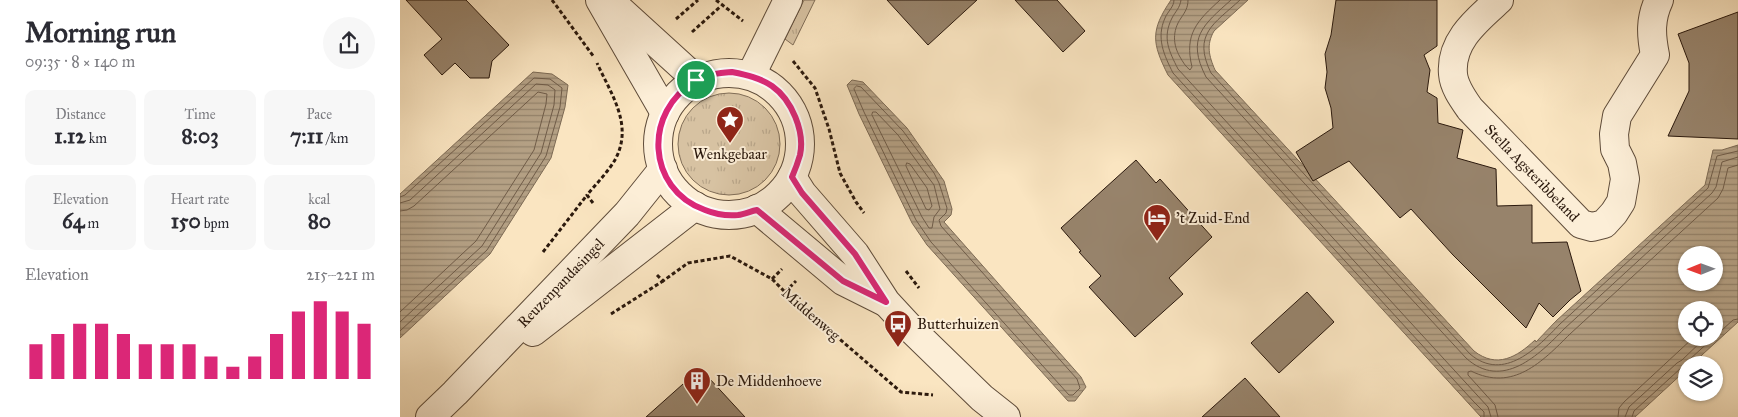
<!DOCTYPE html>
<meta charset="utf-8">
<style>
:root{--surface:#fff;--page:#f7f7f7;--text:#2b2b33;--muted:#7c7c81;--accent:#db2777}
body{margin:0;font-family:"IM FELL Great Primer",serif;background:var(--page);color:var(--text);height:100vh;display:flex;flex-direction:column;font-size:19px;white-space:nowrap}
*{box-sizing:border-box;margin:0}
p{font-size:16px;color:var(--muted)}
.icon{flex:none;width:28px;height:28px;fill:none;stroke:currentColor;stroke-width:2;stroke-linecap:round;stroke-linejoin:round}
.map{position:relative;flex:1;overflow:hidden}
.details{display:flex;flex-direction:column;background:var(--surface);width:400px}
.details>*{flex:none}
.needle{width:32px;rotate:269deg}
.fabs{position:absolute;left:1278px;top:246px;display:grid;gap:10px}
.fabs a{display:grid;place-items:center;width:45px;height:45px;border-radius:50%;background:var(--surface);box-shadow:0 1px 4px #0004;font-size:25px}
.pin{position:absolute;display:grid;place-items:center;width:42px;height:42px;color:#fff;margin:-21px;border:2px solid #fff;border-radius:50%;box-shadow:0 1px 5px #0007}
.round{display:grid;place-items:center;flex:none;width:52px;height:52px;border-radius:26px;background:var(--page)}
.head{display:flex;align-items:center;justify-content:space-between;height:85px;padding:0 25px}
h1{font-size:28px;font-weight:700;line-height:38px}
.figures{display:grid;grid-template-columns:repeat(3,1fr);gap:8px;height:85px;padding:5px 25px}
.figures div{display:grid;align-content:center;border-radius:10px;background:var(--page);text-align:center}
.figures b{font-size:21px;font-weight:700}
.figures small{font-size:14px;font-weight:400}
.figures p{font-size:14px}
.chart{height:140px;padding:10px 25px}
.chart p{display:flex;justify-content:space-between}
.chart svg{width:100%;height:90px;margin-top:5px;stroke:var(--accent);stroke-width:6}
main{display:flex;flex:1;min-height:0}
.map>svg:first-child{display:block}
.grass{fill:url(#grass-tufts);stroke:#816e58}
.water{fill:url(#water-rules);stroke:#7d6a54;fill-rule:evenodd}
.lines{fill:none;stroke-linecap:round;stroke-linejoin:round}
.shore{stroke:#705c48;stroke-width:1}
.building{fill:#97836b;stroke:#2b190d}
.street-casing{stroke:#5f4c3a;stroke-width:30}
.path{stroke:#2b190d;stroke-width:3;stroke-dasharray:4 2.5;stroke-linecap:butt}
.street{stroke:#fceed7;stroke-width:28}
.route-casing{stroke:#fff;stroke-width:10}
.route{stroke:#db2777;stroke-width:6}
.labels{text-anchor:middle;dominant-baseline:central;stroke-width:4;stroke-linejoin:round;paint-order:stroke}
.poi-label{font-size:15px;fill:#2b190d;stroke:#fceed7;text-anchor:start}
.street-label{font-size:15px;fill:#2b190d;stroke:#fceed7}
</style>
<main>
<section class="details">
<div class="head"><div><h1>Morning run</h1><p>09:35 · 8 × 140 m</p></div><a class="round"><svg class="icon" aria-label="share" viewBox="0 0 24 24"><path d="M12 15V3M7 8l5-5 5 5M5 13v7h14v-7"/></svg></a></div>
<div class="figures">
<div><p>Distance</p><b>1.12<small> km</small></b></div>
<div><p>Time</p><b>8:03</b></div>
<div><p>Pace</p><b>7:11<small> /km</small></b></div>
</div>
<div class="figures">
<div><p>Elevation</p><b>64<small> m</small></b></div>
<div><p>Heart rate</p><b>150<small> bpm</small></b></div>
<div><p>kcal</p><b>80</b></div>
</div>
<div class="chart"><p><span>Elevation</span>215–221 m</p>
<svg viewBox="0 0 160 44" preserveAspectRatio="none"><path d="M5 44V27M15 44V22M25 44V17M35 44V17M45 44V22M55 44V27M65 44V27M75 44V27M85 44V33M95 44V38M105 44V33M115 44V22M125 44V11M135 44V6M145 44V11M155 44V17"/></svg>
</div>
</section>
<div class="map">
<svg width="1338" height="417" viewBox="0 0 1338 417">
<defs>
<pattern id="grass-tufts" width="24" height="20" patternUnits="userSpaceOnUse" patternTransform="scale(1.25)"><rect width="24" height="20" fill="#d7c2a2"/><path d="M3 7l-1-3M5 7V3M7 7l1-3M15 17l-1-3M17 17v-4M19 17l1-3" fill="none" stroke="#b9a68a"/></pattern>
<pattern id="water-rules" width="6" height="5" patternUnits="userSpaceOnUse" patternTransform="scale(1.25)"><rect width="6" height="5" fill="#b4a084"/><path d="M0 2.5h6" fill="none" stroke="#93826a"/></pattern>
</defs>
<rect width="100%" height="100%" fill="#fae5c1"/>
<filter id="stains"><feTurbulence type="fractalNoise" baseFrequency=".004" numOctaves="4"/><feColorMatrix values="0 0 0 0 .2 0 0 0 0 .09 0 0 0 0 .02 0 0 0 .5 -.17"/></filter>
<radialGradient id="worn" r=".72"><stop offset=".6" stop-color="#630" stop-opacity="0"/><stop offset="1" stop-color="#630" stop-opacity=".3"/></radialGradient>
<!-- grass -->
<g class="grass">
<path d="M 404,0 L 415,0 L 393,45 L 385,39 Z"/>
<circle cx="329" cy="144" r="51"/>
</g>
<!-- water -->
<g class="water">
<path d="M 771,0 L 848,0 L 814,31 C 806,45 809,56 815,70 L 1074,351 C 1097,369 1117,357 1135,340 L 1136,342 L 1156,321 L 1305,185 L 1313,150 L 1322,150 L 1338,145 L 1338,322 L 1291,365 L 1286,365 L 1286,370 L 1235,417 L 1081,417 L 768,75 C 752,43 750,31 771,0 ZM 1286,255 L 1314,255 L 1314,282 L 1286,282 ZM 1286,310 L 1314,310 L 1314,338 L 1286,338 Z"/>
<path d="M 133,72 L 152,74 L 168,85 L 165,107 L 151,158 L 90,254 L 0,338 L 0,194 Z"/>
<path d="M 452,80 L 463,82 L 507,128 L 544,181 L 552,209 L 551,215 L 544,222 L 681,377 L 686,387 L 675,401 L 668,401 L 527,245 L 512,223 L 459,114 L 447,85 Z"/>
</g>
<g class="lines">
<!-- shore -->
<g class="shore">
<path d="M 774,0 C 774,7 768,11 765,18 C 756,38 764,55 773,73 L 1074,402 L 1084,412 L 1084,417"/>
<path d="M 781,0 C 780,8 775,12 772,18 C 762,38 769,51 778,69 L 1088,407 L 1091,417"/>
<path d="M 788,0 C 788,8 785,12 781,18 C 772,31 773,45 780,57 C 783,62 785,66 790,70 L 792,67 C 784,34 797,21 820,0"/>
<path d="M 831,0 C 803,25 786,38 806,77 L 1066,358 C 1102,391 1139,355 1164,329 L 1312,193 L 1316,187 L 1322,162 L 1338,157"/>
<path d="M 840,0 C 814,24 792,34 811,73 L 1070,354 C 1104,383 1138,347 1160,324 L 1308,188 L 1317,156 L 1338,151"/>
<path d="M 457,86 L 461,87 L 503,131 L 534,173 L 539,183 L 547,208 L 546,213 L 539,220 L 541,226 L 677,379 L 680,388 L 673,395 L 669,395 L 531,242 L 516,220 L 464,112 L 454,89 Z"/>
<path d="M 473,112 L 476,112 L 498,135 L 528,177 L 534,185 L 540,209 L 534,217 L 532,228 L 529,228 L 522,217 L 472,115 Z"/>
<path d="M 507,163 L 510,164 L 527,188 L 532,206 L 529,210 L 526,209 L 506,166 Z"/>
<path d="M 0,197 L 5,195 L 134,78 L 150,79 L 162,88 L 160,107 L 146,156 L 87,250 L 0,331"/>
<path d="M 0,203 L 10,200 L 136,84 L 148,85 L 155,90 L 154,105 L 141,153 L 82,246 L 0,322"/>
<path d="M 0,211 L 7,210 L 14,206 L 138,92 L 147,94 L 146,104 L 134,150 L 76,241 L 0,312"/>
<path d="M 1288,365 L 1290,359 L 1333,320 L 1338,319"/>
<path d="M 1098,417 L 1095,405 L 1068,375 L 1068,372 L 1071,371 C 1113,392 1142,362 1170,334 L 1318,198 L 1323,189 L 1328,168 L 1338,165"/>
<path d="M 1218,417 L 1219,408 L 1224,402 L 1293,338"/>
<path d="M 1225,417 L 1229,407 L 1277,363 L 1282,360 L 1305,338"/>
<path d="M 1232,417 L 1234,411 L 1281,368 L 1286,366"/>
</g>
</g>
<!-- building -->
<g class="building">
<path d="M 6,0 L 66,0 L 109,45 L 92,61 L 89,78 L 70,78 L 55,63 L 42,75 L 24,55 L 42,39 Z"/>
<path d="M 487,0 L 577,0 L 528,45 Z"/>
<path d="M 615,0 L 657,0 L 685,31 L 663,52 Z"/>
<path d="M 936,0 L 1037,0 L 1037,46 L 1024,55 L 1030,70 L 1027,92 L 1037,98 L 1038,123 L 1063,130 L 1057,158 L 1096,169 L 1097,206 L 1132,205 L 1132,243 L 1167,242 L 1181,291 L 1170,300 L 1153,317 L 1139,303 L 1126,328 L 1053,255 L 1011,209 L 1000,218 L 949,161 L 913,181 L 896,152 L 933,128 L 931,108 L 925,88 L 927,72 L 925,54 L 931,35 Z"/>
<path d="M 1338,12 L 1338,139 L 1268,136 L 1289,91 L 1289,63 L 1278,34 Z"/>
<path d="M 736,160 L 756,183 L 760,179 L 812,237 L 769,278 L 783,294 L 735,337 L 689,287 L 701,276 L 679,252 L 681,251 L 661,228 Z"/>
<path d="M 907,292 L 934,322 L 879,373 L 851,343 Z"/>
<path d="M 309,378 L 345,417 L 246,417 L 283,384 L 292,393 Z"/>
<path d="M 845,378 L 880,417 L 802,417 Z"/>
</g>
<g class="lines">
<defs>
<g id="street">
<path d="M 200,0 L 265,113"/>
<path d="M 209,0 L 297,80"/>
<path d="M 1099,0 C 1077,20 1050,41 1053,74 C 1054,87 1063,99 1070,109 L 1181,224 L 1192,227 L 1204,224 L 1214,213 L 1221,202 L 1225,179 L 1222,163 L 1215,149 L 1214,134 L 1217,116 L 1255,55 C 1251,35 1250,19 1259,0"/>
<circle cx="329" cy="144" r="71"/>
<path d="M 351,75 L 388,0"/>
<path d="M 392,177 L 402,193 L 455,254 L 486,302 L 511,329 L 582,398 L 606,417"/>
<path d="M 357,209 L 443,281 L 485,302"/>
<path d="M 133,332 L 295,206"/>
<path d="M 30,417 L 55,393 L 227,214 L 263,169"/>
</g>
</defs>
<!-- street casing -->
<use href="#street" class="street-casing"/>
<!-- path -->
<g class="path">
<path d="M 152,0 L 194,57"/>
<path d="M 316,0 L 343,21"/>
<path d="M 276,19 L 298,0"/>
<path d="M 292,32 L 321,6"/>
<path d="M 393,61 L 415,88 L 429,129 L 440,173 L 456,202 L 464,213"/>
<path d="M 193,203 L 187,195 C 196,184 209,171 216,158 C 233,124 211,94 197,63"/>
<path d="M 143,252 L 187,195"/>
<path d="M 506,271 L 519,288"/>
<path d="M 257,275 L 263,281 L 288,263 L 330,256 L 372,279 L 385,292 L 501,392 L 533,395"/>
<path d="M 372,279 L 382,269"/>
<path d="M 385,292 L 396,281"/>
<path d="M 211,314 L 263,281"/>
</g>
<!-- street -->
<use href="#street" class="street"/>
</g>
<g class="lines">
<defs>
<path id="route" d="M 332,72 C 347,75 360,78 372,86 C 392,100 405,132 400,155 C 398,162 395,170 392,177 L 402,193 L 455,254 L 486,302 L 443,281 L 357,210 C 351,211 345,214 338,215 C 327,216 315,214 305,210 C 246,189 243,111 296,81 C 307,74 320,73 332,72 Z"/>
</defs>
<!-- route casing -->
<use href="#route" class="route-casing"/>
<!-- route -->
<use href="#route" class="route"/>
</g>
<!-- icons -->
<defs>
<symbol id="sight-pin" viewBox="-11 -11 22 30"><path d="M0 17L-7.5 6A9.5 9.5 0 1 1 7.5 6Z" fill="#8f2418" stroke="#fceed7"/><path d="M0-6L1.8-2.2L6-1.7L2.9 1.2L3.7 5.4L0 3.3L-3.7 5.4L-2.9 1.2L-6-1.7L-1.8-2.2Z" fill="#fff"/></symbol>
<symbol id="hotel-pin" viewBox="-11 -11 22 30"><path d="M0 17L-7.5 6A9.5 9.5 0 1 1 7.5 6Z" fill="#8f2418" stroke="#fceed7"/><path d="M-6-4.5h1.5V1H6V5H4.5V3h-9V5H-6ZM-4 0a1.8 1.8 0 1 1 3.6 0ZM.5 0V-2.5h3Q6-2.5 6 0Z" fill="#fff"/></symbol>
<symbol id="bus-pin" viewBox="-11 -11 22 30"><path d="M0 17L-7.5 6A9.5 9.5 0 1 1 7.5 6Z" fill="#8f2418" stroke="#fceed7"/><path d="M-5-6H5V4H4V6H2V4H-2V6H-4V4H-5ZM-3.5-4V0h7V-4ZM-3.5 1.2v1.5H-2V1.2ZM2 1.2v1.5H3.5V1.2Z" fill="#fff"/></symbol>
<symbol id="building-pin" viewBox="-11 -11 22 30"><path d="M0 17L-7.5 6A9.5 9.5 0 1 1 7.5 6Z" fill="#8f2418" stroke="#fceed7"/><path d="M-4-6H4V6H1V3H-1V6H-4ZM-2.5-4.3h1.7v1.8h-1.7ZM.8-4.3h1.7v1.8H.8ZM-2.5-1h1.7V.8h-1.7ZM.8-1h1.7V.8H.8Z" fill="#fff"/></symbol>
</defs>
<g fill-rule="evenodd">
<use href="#sight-pin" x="314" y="104" width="32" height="43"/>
<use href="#hotel-pin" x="741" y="202" width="32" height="43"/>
<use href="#bus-pin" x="482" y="308" width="32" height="43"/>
<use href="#building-pin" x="281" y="365" width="32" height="43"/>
</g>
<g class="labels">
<!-- poi labels -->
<g class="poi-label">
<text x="330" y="154" text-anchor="middle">Wenkgebaar</text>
<text x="776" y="218">'t Zuid-End</text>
<text x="517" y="324">Butterhuizen</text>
<text x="316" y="381">De Middenhoeve</text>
</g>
<!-- street labels -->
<g class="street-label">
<text transform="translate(1132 173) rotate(46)">Stella Agsteribbeland</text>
<text transform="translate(161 283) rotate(-46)">Reuzenpandasingel</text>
<text transform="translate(411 314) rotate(41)">Middenweg</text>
</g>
</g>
<rect width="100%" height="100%" filter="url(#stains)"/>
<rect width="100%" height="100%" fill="url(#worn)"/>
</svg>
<div class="fabs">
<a><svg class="needle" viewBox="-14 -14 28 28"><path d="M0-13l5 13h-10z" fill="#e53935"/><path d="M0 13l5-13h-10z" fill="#7c7c81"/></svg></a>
<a><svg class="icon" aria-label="locate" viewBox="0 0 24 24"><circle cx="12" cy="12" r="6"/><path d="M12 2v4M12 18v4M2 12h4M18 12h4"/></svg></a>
<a><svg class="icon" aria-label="layers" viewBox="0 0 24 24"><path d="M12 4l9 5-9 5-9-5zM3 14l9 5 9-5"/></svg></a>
</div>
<div class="pin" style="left:296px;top:80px;background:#1e9e55"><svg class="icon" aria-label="arrive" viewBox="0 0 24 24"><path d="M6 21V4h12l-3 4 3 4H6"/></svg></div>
</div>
</main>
